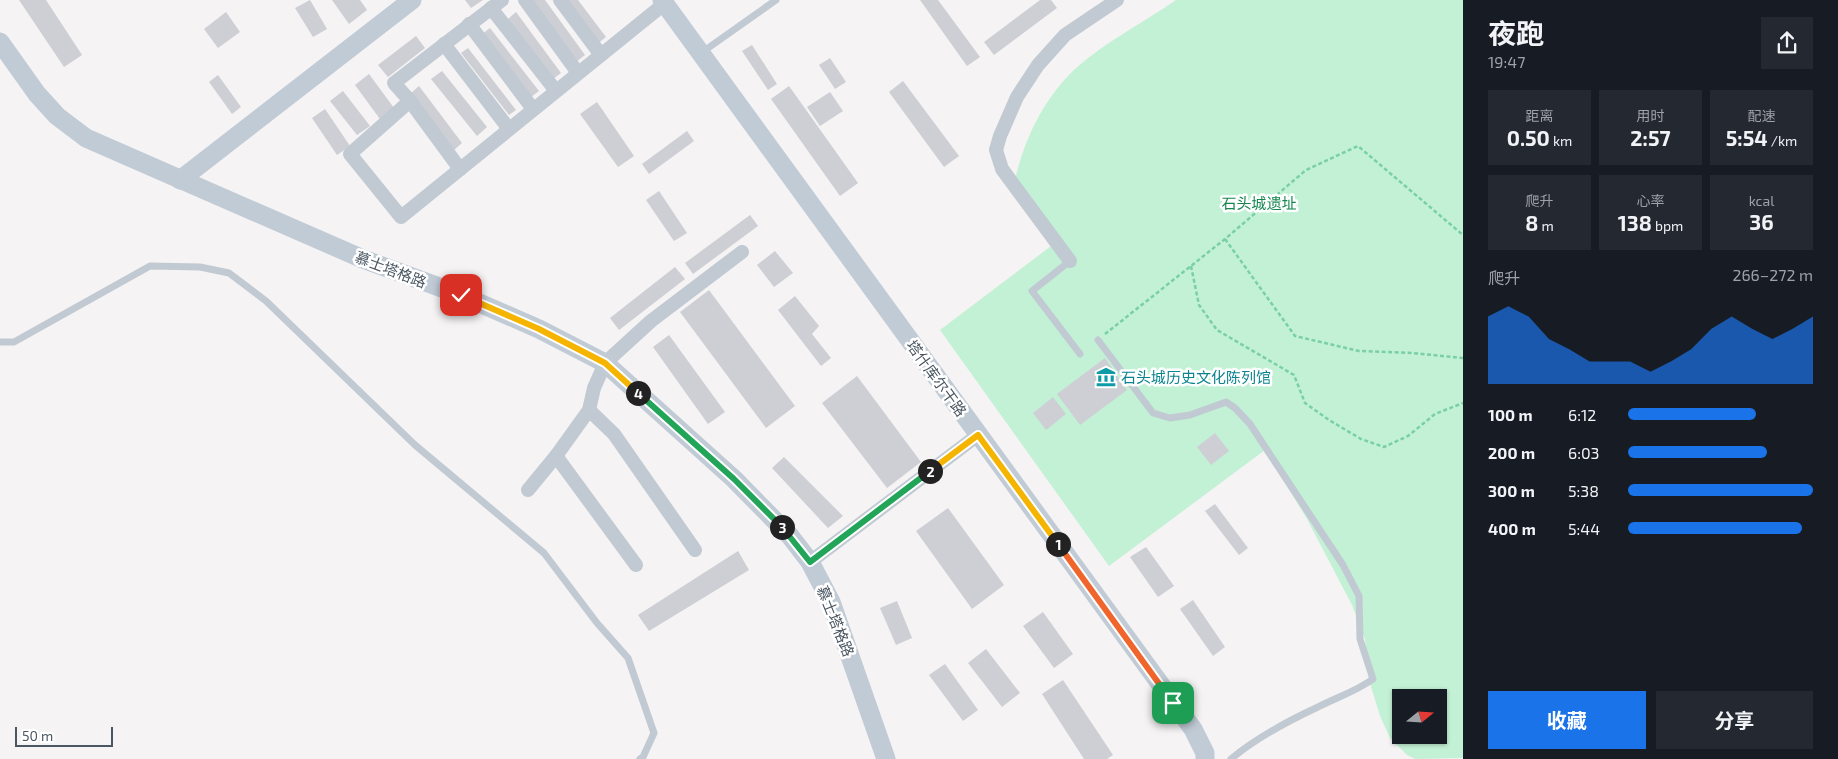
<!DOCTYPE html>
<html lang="zh">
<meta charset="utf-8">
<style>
:root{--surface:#171b24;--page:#242831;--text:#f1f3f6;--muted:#9ea1a6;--accent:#1a73e8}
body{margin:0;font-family:"Exo 2","Noto Sans SC",sans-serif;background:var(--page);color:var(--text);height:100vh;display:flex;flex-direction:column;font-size:19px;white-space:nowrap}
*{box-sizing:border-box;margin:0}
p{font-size:16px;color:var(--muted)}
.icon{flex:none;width:28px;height:28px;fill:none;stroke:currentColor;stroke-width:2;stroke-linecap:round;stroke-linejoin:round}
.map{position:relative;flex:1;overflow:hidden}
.details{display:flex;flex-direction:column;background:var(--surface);width:375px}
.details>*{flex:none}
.needle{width:32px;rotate:72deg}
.tools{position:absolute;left:1392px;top:689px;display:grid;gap:10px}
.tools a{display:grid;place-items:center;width:55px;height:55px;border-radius:0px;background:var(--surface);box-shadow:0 1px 4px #0004;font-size:25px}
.scale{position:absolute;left:15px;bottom:12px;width:98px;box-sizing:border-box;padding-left:5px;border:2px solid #4a5661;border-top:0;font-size:14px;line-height:18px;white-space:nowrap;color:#4a5661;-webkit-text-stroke:4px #fff;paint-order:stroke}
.pin{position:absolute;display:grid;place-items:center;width:42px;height:42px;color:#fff;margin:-21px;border-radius:10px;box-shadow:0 2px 8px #0006}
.km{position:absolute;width:25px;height:25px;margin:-12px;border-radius:50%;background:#222;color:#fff;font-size:14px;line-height:25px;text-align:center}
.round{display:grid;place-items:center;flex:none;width:52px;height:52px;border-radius:0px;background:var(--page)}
.headline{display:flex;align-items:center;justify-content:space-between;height:85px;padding:0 25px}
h1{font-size:28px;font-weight:700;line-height:38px}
.metrics{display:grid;grid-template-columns:repeat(3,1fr);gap:8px;height:85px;padding:5px 25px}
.metrics div{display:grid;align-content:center;border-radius:0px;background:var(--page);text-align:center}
.metrics b{font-size:21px;font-weight:700}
.metrics small{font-size:14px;font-weight:400}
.metrics p{font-size:14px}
.chart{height:140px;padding:10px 25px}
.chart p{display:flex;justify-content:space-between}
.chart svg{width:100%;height:90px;margin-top:5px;fill:var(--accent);opacity:.7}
.button{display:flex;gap:10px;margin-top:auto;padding:10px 25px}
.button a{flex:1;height:58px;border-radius:0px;background:var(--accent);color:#fff;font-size:20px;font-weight:700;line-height:58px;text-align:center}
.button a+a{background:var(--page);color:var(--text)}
ul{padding:0 25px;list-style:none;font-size:16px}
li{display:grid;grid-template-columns:80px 60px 1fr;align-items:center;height:38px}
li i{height:12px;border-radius:6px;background:var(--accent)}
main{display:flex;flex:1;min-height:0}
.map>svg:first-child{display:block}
.green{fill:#c3f1d5;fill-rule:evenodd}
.building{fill:#cdcfd5}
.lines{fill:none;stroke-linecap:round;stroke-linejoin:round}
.path{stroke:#7ad0a6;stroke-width:2.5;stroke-dasharray:4 2.5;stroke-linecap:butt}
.lane{stroke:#c1cad2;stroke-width:7}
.street{stroke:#c1cad2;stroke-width:14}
.secondary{stroke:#c1cbd6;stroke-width:19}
.split-1-casing{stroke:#fff;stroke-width:10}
.split-2-casing{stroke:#fff;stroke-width:10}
.split-3-casing{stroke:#fff;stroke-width:10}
.split-4-casing{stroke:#fff;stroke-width:10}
.split-5-casing{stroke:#fff;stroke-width:10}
.split-1{stroke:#f0652b;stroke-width:6}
.split-2{stroke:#f5b400;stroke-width:6}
.split-3{stroke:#22a559;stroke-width:6}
.split-4{stroke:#22a559;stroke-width:6}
.split-5{stroke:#f5b400;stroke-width:6}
.labels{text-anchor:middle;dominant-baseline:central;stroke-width:5;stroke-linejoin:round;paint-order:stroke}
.park-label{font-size:15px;fill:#17864f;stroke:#fff}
.street-label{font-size:15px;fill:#4a5661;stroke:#fff}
.culture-label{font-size:15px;fill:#0d838f;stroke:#fff;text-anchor:start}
</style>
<main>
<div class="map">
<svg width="1463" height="759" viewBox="0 0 1463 759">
<rect width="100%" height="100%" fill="#f5f3f3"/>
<!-- green -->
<path class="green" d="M 1176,0 L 1463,0 L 1463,758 L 1415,759 L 1407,755 L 1390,738 L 1380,716 L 1369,680 L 1365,639 L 1352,605 L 1307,519 L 1265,450 L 1109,566 L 940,330 L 1059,240 L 1031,204 L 1016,176 C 1025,139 1042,103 1069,75 C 1096,47 1143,23 1176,0 ZM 1401,698 L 1439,698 L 1439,735 L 1401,735 Z"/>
<!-- building -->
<g class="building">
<path d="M 19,0 L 46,0 L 82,55 L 64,67 Z"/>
<path d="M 310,0 L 327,29 L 313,37 L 295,8 Z"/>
<path d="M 332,0 L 360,0 L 367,10 L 349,24 Z"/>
<path d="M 465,0 L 483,0 L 471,8 Z"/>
<path d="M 531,0 L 545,0 L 585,55 L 576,62 Z"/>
<path d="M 565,0 L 578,0 L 606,37 L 597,44 Z"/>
<path d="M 920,0 L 938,0 L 980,57 L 967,66 Z"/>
<path d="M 1040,0 L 1051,0 L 1057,8 L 994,55 L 984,42 Z"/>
<path d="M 226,12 L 240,32 L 218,48 L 204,29 Z"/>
<path d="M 516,12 L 561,73 L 553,79 L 508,19 Z"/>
<path d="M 490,28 L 539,91 L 531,97 L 482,34 Z"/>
<path d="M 416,36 L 425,48 L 388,77 L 378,65 Z"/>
<path d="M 752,45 L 777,84 L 768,90 L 742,51 Z"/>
<path d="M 468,48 L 516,110 L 509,115 L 461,53 Z"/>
<path d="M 830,58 L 846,82 L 835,89 L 819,65 Z"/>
<path d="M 442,71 L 487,127 L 477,136 L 431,79 Z"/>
<path d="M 369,74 L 394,108 L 380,119 L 355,85 Z"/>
<path d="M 218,75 L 241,107 L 232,114 L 209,82 Z"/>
<path d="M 903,81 L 959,156 L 944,167 L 889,92 Z"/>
<path d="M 419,86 L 462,143 L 453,151 L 410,94 Z"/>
<path d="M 789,86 L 858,183 L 840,196 L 771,99 Z"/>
<path d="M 343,91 L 370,126 L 357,135 L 330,101 Z"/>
<path d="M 830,92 L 843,111 L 820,126 L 807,107 Z"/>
<path d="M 597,102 L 634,156 L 618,167 L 580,114 Z"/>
<path d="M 325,109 L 350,146 L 337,155 L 312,118 Z"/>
<path d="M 687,131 L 694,141 L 649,174 L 642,164 Z"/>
<path d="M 659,191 L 687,233 L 674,241 L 646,200 Z"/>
<path d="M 750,215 L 758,226 L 693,274 L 685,263 Z"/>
<path d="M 775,251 L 793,273 L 774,287 L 757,265 Z"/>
<path d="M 675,267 L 685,279 L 619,330 L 610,318 Z"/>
<path d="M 709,290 L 795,406 L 766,428 L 680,312 Z"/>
<path d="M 795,296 L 819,326 L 812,334 L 831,358 L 821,366 L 778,310 Z"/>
<path d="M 669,335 L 725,412 L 708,424 L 653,347 Z"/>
<path d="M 1105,358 L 1127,390 L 1080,425 L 1057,394 Z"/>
<path d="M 857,376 L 921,462 L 887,488 L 822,403 Z"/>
<path d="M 1053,397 L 1066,414 L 1046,430 L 1033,413 Z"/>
<path d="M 1215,433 L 1229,451 L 1211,465 L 1197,447 Z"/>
<path d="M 784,457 L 843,516 L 828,528 L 772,468 Z"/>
<path d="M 1215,504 L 1248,548 L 1239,555 L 1205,511 Z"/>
<path d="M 948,508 L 1004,585 L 972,609 L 916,531 Z"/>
<path d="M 1146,547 L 1174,586 L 1158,597 L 1130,557 Z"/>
<path d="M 738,551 L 749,570 L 649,631 L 638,615 Z"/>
<path d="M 1193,600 L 1225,647 L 1213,656 L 1180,609 Z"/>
<path d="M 897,601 L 912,638 L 896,645 L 880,608 Z"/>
<path d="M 1043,612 L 1073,654 L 1054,668 L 1023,626 Z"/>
<path d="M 986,649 L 1020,693 L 1002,707 L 968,663 Z"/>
<path d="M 945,664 L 978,710 L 963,721 L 929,675 Z"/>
<path d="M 1063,680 L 1113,755 L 1107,759 L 1084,759 L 1042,694 Z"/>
</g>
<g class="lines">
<!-- path -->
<g class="path">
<path d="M 1225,239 L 1295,336 L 1359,351 L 1412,353 L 1463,358"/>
<path d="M 1191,266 L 1199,305 L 1217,330 L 1294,375 L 1305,403 L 1329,420 L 1361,439 L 1384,447 L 1408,436 L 1435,414 L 1463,403"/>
<path d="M 1105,334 L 1225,239 L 1306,170 L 1358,146 L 1463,235"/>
</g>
<!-- lane -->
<g class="lane">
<path d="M 701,53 L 776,0"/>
<path d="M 1070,261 L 1032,291 L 1080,354"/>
<path d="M 1098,340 L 1153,413 L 1170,418 L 1190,415 L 1226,402 L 1235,408 L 1250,424 L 1343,565 L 1359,596 L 1360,639 L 1373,679 C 1355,692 1337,697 1318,707 C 1290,720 1255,739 1231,759"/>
<path d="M 0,342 L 14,342 L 150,266 L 200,267 L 229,273 L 266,301 L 415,445 L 544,553 L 597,623 L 628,658 L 654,733 L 643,757 L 640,759"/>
</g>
<!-- street -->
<g class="street">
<path d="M 525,0 L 578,73"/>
<path d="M 560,0 L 601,55"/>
<path d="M 491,8 L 556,91"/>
<path d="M 469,24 L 533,109"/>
<path d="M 444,44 L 509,129"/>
<path d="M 410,101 L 350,154 L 401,217 L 664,4"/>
<path d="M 460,169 L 410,101 L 394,83 L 502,0"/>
<path d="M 1070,261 L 1002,169 L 996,150 L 1000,136 L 1017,97 L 1038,65 L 1065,35 L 1117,0"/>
<path d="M 589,410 L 614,434 L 695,550"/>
<path d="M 556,456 L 636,565"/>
<path d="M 528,490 L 556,456 L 589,410 L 594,388 L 605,363 L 651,321 L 742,252"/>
<path d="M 810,562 L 978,435"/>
</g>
<!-- secondary -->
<g class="secondary">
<path d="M 662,0 L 1193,729 L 1205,753 L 1205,759"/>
<path d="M 0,42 L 37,94 L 57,116 L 86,138 L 363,259 L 461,295 L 539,329 L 605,363 L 734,479 L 790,536 L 810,562 L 831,602 L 886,759"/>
<path d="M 180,180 L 412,0"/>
</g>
</g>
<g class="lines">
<defs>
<path id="split-1" d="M 1058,544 L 1173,703"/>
<path id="split-2" d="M 930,471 L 978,435 L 1058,544"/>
<path id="split-3" d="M 782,527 L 810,562 L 930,471"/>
<path id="split-4" d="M 638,393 L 734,479 L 782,527"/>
<path id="split-5" d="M 461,295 L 539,329 L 605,363 L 638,393"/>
</defs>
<!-- split-1 casing -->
<use href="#split-1" class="split-1-casing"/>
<!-- split-2 casing -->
<use href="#split-2" class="split-2-casing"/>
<!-- split-3 casing -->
<use href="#split-3" class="split-3-casing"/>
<!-- split-4 casing -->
<use href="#split-4" class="split-4-casing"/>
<!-- split-5 casing -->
<use href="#split-5" class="split-5-casing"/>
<!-- split-1 -->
<use href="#split-1" class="split-1"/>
<!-- split-2 -->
<use href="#split-2" class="split-2"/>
<!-- split-3 -->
<use href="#split-3" class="split-3"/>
<!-- split-4 -->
<use href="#split-4" class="split-4"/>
<!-- split-5 -->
<use href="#split-5" class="split-5"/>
</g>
<!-- icons -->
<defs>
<symbol id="museum-bare" viewBox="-9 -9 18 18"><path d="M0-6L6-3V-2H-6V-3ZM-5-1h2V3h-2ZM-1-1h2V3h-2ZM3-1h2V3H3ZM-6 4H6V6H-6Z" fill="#0f9aa8" stroke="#fff" stroke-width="2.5" paint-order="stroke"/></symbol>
</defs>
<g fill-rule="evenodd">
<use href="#museum-bare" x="1092" y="363" width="28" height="28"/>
</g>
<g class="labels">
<!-- park labels -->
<g class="park-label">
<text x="1259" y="203">石头城遗址</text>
</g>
<!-- street labels -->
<g class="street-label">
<text transform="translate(391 269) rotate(21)">慕士塔格路</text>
<text transform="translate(937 378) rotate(54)">塔什库尔干路</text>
<text transform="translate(836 621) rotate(68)">慕士塔格路</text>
</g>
<!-- culture labels -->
<g class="culture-label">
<text x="1121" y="377">石头城历史文化陈列馆</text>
</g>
</g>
</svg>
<div class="tools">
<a><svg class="needle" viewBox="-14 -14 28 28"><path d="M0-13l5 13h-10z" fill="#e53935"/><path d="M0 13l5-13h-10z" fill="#9ea1a6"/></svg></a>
</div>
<div class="scale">50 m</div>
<div class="pin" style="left:1173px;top:703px;background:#1e9e55"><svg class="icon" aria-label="arrive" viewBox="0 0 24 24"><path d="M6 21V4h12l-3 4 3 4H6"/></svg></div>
<div class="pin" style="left:461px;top:295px;background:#d93025"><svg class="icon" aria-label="check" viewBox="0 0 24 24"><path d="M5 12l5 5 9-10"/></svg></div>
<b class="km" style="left:1058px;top:544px">1</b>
<b class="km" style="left:930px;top:471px">2</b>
<b class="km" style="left:782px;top:527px">3</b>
<b class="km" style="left:638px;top:393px">4</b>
</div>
<section class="details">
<div class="headline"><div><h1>夜跑</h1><p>19:47</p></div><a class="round"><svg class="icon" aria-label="share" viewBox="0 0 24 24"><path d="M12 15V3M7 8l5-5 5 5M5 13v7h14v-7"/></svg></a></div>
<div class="metrics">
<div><p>距离</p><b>0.50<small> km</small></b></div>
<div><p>用时</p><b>2:57</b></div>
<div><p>配速</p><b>5:54<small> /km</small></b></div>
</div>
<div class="metrics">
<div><p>爬升</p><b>8<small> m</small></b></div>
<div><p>心率</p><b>138<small> bpm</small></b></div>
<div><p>kcal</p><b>36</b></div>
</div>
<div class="chart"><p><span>爬升</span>266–272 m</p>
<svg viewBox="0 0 160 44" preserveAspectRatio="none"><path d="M0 44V11L10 6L20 11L30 22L40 27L50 33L60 33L70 33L80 38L90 33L100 27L110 17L120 11L130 17L140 22L150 17L160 11V44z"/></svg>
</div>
<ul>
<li><b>100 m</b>6:12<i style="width:69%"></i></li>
<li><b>200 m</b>6:03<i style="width:75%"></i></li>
<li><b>300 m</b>5:38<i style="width:100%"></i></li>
<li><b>400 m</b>5:44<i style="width:94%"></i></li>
</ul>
<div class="button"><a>收藏</a><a>分享</a></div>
</section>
</main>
